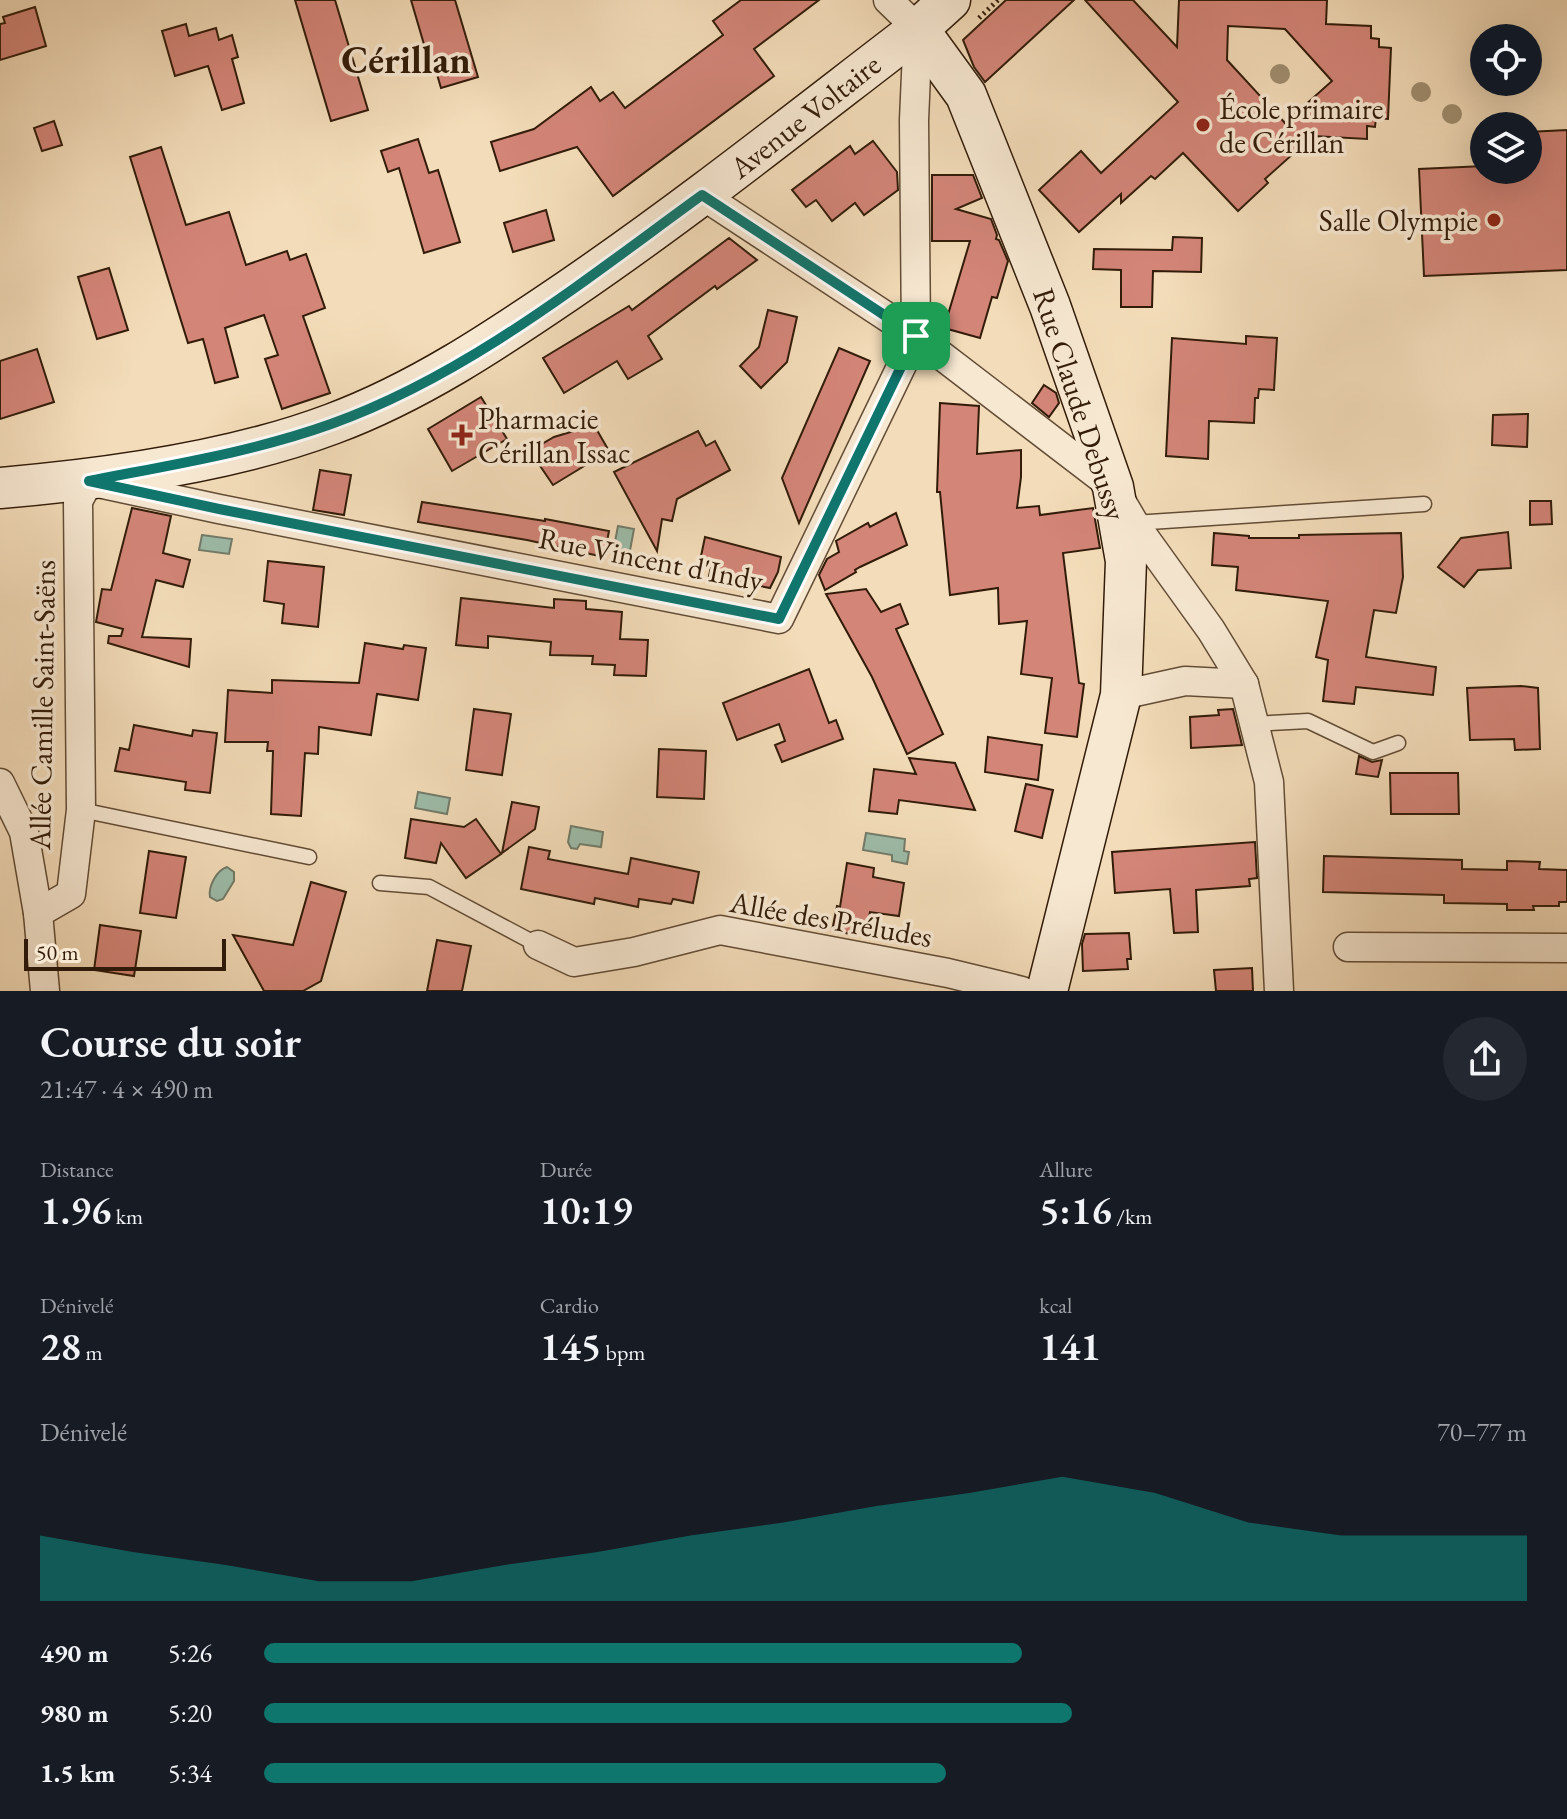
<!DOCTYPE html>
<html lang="fr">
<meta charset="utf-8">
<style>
:root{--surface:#171b24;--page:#242831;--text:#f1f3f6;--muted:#9ea1a6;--accent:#0f766e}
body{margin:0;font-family:"EB Garamond",serif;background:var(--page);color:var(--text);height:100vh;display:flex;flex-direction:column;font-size:30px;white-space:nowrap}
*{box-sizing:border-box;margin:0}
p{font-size:26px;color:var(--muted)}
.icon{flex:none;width:44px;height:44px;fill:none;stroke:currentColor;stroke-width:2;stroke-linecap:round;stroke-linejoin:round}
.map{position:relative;height:991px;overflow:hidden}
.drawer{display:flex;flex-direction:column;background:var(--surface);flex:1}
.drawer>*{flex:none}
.buttons{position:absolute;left:1470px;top:24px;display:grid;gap:16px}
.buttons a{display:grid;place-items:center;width:72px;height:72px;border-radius:50%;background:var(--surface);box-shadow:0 8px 32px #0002;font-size:40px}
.scale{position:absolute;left:24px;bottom:20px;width:202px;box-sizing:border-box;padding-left:8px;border:4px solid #321c09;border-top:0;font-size:22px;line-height:28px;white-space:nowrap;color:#321c09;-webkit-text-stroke:6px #f7e8d2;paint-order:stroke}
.pin{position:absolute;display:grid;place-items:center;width:68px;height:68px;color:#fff;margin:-34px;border-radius:16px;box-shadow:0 4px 12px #0006}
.round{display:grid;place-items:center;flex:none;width:84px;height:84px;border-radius:42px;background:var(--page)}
.summary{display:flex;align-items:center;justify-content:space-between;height:136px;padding:0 40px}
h1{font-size:44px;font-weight:600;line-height:60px}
.figures{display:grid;grid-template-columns:repeat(3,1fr);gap:12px;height:136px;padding:8px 40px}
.figures div{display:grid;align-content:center}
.figures b{font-size:40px;font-weight:600}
.figures small{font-size:22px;font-weight:400}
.figures p{font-size:22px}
.chart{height:224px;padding:16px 40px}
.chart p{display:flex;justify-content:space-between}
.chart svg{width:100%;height:144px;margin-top:8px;fill:var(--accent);opacity:.7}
ul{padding:0 40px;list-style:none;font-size:26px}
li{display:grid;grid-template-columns:128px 96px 1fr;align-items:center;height:60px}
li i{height:20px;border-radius:10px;background:var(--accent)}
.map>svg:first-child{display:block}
.water{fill:#9dbca9;stroke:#727c69;stroke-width:2}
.building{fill:#d38578;stroke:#321c09;stroke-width:2;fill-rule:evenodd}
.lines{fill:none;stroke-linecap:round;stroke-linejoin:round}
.lane-casing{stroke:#624c35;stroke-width:17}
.street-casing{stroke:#624c35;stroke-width:31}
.secondary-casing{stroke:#321c09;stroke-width:43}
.path{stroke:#321c09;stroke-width:5;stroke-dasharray:2 4;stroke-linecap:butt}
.lane{stroke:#f7e8d2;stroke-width:14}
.street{stroke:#f7e8d2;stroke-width:28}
.secondary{stroke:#f7e8d2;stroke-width:40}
.tree{fill:#9f8d6e}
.route-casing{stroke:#fff;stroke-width:16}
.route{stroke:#0f766e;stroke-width:10}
.poi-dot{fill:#8f2418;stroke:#f7e8d2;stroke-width:3}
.labels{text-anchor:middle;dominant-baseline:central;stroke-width:7;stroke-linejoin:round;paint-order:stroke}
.poi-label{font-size:30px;fill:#321c09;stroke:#f7e8d2;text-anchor:start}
.street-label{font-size:30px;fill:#321c09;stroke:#f7e8d2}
.district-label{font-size:38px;font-weight:bold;fill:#321c09;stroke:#f7e8d2}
</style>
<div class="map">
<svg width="1567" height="991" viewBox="0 0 1567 991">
<rect width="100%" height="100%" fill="#f3dcb9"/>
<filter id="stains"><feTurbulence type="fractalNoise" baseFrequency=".0025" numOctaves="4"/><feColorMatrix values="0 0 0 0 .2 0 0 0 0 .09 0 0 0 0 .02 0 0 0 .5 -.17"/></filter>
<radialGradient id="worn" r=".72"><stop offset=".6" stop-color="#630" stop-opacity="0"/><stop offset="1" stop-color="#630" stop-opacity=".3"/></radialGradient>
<!-- water -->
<g class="water">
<path d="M 618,526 L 634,529 L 628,561 L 612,557 Z"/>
<path d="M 202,535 L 232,539 L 229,554 L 199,550 Z"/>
<path d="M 418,792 L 450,798 L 447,814 L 415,808 Z"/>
<path d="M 571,826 L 603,832 L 601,847 L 580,844 L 577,849 L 571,848 L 568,842 Z"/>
<path d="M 866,833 L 905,839 L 904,851 L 909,852 L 907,864 L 892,861 L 892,855 L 863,850 Z"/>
<path d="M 227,867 L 234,872 L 234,881 L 223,899 L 217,901 L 210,897 C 208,886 217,870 227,867 Z"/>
</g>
<!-- building -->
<g class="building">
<path d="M 295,0 L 335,0 L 368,110 L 331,121 Z"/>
<path d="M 411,0 L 455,0 L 478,77 L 441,88 L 432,57 L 428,58 Z"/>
<path d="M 741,0 L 819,0 L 754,49 L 774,76 L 613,196 L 577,147 L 500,171 L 491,142 L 534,129 L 591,87 L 600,101 L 613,92 L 625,108 L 723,35 L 713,21 Z"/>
<path d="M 1006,0 L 1074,0 L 985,82 L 974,67 L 963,40 Z"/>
<path d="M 1085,0 L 1133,0 L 1177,47 L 1179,0 L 1327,0 L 1326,24 L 1371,26 L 1371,38 L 1379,39 L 1379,47 L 1391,48 L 1388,119 L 1376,118 L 1375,127 L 1367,126 L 1367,139 L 1313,136 L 1265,179 L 1268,183 L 1238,211 L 1183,153 L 1155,179 L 1151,176 L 1121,203 L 1121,194 L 1079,232 L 1039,190 L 1081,151 L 1101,173 L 1178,102 ZM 1228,26 L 1285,29 L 1332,81 L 1285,123 L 1227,60 Z"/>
<path d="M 35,7 L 46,46 L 0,60 L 0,24 L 5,23 L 3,17 Z"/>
<path d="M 186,24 L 189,36 L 216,28 L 219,40 L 232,35 L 238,57 L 232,59 L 244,103 L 222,110 L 208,66 L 175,76 L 162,31 Z"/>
<path d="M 54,121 L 62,145 L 42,151 L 34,128 Z"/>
<path d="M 1567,130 L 1567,270 L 1424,276 L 1419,169 L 1484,166 L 1484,170 L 1528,170 L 1528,132 Z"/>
<path d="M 418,139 L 429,173 L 438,170 L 460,242 L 424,253 L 399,168 L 388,172 L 381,151 Z"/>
<path d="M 873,141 L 897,172 L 898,190 L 864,215 L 855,203 L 832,221 L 816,200 L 806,207 L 792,190 L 850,146 L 855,154 Z"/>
<path d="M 161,147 L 186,225 L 229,212 L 246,265 L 287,251 L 290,260 L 306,254 L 325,308 L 303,316 L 330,393 L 282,409 L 265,359 L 278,355 L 264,315 L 225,328 L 238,377 L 215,383 L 203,339 L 188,343 L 130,157 Z"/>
<path d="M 932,175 L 973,175 L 982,198 L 956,209 L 991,219 L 997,235 L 996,239 L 999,240 L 1008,261 L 997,298 L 992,297 L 980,338 L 944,328 L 970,241 L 932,241 Z"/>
<path d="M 546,210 L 554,240 L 513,252 L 504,223 Z"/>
<path d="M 1173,237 L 1202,238 L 1201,272 L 1153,271 L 1152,307 L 1121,307 L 1121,270 L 1093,269 L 1094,249 L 1172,250 Z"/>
<path d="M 729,238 L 757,260 L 717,289 L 715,286 L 648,336 L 662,359 L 628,379 L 617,361 L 564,393 L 543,358 L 629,306 L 632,310 Z"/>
<path d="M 109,268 L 128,330 L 97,339 L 78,277 Z"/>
<path d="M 768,310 L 797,317 L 787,362 L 761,388 L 740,366 L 759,347 Z"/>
<path d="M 1246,336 L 1277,338 L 1274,390 L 1259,389 L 1258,398 L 1255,398 L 1254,423 L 1209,421 L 1208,459 L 1166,456 L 1172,338 L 1246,344 Z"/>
<path d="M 839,348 L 870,361 L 799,523 L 782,478 Z"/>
<path d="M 37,349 L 54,402 L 0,419 L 0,361 Z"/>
<path d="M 1044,385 L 1056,393 L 1059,403 L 1049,417 L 1032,403 Z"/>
<path d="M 481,397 L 507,439 L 452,471 L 428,429 Z"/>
<path d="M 940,403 L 979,406 L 977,454 L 1021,450 L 1021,477 L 1017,508 L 1039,506 L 1040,515 L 1093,508 L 1100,548 L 1063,553 L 1079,683 L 1084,684 L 1077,737 L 1045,733 L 1052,678 L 1021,674 L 1027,621 L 999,624 L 998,588 L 950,595 L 940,492 L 937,492 Z"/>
<path d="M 1528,414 L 1527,447 L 1492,445 L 1493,415 Z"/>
<path d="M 594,425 L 609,451 L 553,485 L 530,451 L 554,437 Z"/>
<path d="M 698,431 L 706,446 L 715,441 L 730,470 L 677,499 L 672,521 L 662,519 L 657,551 L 614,472 Z"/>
<path d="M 320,470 L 351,475 L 344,515 L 313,510 Z"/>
<path d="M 1530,501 L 1551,501 L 1552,524 L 1530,525 Z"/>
<path d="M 422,502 L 545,521 L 545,519 L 609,531 L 604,557 L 527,540 L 418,522 Z"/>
<path d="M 132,508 L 171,516 L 163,553 L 190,560 L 183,587 L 156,580 L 142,637 L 191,639 L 189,667 L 108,643 L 109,636 L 121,636 L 123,629 L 96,622 L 102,589 L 111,590 Z"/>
<path d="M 896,513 L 907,545 L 860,567 L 855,570 L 856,572 L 825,590 L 819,575 L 827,559 L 839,552 L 836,541 L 868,523 L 870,527 Z"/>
<path d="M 1508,532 L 1511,568 L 1478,570 L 1464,587 L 1438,567 L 1461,538 Z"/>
<path d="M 1214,533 L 1249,536 L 1249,538 L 1299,538 L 1299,535 L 1401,533 L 1403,577 L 1396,613 L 1374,610 L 1366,657 L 1436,667 L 1433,695 L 1356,687 L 1354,704 L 1323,701 L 1328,660 L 1316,657 L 1328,601 L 1236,590 L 1238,567 L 1212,565 Z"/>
<path d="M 705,537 L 781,557 L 778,572 L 770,588 L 709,576 L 712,563 L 700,561 Z"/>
<path d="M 268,561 L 324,567 L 318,627 L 282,623 L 284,604 L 264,601 Z"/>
<path d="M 866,589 L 881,612 L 900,604 L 908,624 L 896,629 L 943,734 L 907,754 L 872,677 L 826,594 Z"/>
<path d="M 461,598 L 554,608 L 554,599 L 586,601 L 586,609 L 622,612 L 620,639 L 648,640 L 646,676 L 614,675 L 615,665 L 592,664 L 593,656 L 550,655 L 551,642 L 488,636 L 488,648 L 456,645 Z"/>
<path d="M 365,643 L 403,649 L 404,645 L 426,648 L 418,700 L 377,694 L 371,735 L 319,727 L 318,754 L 305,753 L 301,816 L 271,814 L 273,751 L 267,751 L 268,742 L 225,742 L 228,690 L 272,693 L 272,680 L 359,683 Z"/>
<path d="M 809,669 L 829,723 L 836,720 L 843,739 L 782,762 L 775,745 L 785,741 L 779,724 L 737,740 L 723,703 Z"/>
<path d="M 1521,686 L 1538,688 L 1540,749 L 1515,750 L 1514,739 L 1470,740 L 1467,688 Z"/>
<path d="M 474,709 L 511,714 L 502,775 L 466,770 Z"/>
<path d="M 1233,709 L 1242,745 L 1191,748 L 1190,717 L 1219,715 L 1218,710 Z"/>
<path d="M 134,725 L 192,736 L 193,730 L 217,733 L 210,793 L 185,790 L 186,782 L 115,771 L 120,748 L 129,750 Z"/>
<path d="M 988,737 L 1042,745 L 1038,780 L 985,772 Z"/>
<path d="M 659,749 L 706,751 L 704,799 L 657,797 Z"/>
<path d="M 1359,756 L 1372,762 L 1382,760 L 1378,777 L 1356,774 Z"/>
<path d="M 909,758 L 955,763 L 975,810 L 899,800 L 897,814 L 869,811 L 874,769 L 916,774 Z"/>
<path d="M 1390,773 L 1458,773 L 1459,814 L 1391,814 Z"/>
<path d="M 1026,784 L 1053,790 L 1042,838 L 1015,831 Z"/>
<path d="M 512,802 L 539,807 L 535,829 L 502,853 Z"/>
<path d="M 411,819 L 464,827 L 476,819 L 501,854 L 466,878 L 441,843 L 436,863 L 405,858 Z"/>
<path d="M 1255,842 L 1257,878 L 1249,879 L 1250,886 L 1196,890 L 1198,932 L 1174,933 L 1170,889 L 1115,893 L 1112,852 Z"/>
<path d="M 529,847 L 550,851 L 548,859 L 628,874 L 631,858 L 699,872 L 693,903 L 673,899 L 671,904 L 639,899 L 638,907 L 595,898 L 594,904 L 521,889 Z"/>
<path d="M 149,851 L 186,857 L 176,918 L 140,913 Z"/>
<path d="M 1324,856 L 1462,860 L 1462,869 L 1507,870 L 1507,861 L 1540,862 L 1539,869 L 1567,870 L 1567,902 L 1559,902 L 1559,906 L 1533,906 L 1534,910 L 1507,910 L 1507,904 L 1444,903 L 1444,895 L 1323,892 Z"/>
<path d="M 847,863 L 874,868 L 873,877 L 904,883 L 899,916 L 870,912 L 865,936 L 832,931 L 837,906 L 840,907 Z"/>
<path d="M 311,882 L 346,892 L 321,981 L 303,991 L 264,991 L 233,935 L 293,945 Z"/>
<path d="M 100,925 L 141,931 L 134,976 L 94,970 Z"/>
<path d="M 1129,933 L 1131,959 L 1127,959 L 1128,969 L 1083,971 L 1082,944 L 1085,934 Z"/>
<path d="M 437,940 L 471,946 L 462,991 L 427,991 Z"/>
<path d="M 1252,968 L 1253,991 L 1216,991 L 1214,970 Z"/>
</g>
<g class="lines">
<defs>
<g id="lane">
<path d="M 1134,523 L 1424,504"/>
<path d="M 1254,724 L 1308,721 L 1373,752 L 1398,743"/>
<path d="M 81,810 L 309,857"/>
<path d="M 380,883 L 429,887 L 538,945"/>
</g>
<g id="street">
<path d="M 702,195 L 916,336 L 1113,487 L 1134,523 L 1211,630 L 1244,684 L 1269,782 L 1279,991"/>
<path d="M 1121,695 L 1185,681 L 1244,684"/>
<path d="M 0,783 L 24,832 L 38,913 L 45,991"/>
<path d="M 38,913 L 71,894 L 81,810 L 78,501 L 89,481 L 219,509 L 779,619 L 916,336 L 914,120 L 918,29 L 888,0"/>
<path d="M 538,945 L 574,962 L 634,952 L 720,930 L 948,973 L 1022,991"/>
<path d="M 1348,947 L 1567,948"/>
</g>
<g id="secondary">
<path d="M 918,29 L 966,95 L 1050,306 L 1113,487 L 1126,561 L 1121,695 L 1047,991"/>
<path d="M 0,488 C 107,479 231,462 332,424 C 418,392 494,341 569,290 C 689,208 803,117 918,29 L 950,0"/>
</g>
</defs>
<!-- lane casing -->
<use href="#lane" class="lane-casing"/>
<!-- street casing -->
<use href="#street" class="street-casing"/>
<!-- secondary casing -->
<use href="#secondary" class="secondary-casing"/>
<!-- path -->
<path class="path" d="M 979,18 L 998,0"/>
<!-- lane -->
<use href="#lane" class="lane"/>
<!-- street -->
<use href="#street" class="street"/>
<!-- secondary -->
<use href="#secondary" class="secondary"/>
</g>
<!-- trees -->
<g class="tree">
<circle cx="1280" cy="74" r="10"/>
<circle cx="1421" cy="92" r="10"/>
<circle cx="1452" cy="114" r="10"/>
</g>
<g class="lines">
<defs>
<path id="route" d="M 702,195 L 916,336 L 779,619 L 219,509 L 89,481 C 170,465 253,452 331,424 C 468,375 586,279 702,195 Z"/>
</defs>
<!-- route casing -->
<use href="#route" class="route-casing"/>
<!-- route -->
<use href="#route" class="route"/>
</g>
<!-- markers -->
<g class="poi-dot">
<circle cx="1203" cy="125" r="8"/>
<circle cx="1494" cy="220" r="8"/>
<path d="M458 423h8v8h8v8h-8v8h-8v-8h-8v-8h8z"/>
</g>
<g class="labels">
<!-- poi labels -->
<g class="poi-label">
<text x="1219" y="108">École primaire<tspan x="1219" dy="34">de Cérillan</tspan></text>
<text x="1478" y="220" text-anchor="end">Salle Olympie</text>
<text x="478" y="418">Pharmacie<tspan x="478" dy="34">Cérillan Issac</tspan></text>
</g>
<!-- street labels -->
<g class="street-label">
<text transform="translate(805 116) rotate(-38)">Avenue Voltaire</text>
<text transform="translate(1080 404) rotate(72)">Rue Claude Debussy</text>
<text transform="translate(651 559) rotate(11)">Rue Vincent d'Indy</text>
<text transform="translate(42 705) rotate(-89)">Allée Camille Saint-Saëns</text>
<text transform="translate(831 919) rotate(10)">Allée des Préludes</text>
</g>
<!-- district labels -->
<g class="district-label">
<text x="406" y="59">Cérillan</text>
</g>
</g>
<rect width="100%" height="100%" filter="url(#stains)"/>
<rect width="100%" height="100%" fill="url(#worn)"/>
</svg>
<div class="buttons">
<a><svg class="icon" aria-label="locate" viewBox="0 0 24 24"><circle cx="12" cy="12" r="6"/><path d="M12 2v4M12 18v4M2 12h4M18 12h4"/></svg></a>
<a><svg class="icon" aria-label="layers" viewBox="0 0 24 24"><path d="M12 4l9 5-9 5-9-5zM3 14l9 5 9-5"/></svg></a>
</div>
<div class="scale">50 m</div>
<div class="pin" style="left:916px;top:336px;background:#1e9e55"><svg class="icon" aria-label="arrive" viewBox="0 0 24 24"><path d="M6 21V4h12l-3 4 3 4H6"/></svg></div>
</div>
<section class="drawer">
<div class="summary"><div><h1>Course du soir</h1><p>21:47 · 4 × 490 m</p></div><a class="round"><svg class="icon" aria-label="share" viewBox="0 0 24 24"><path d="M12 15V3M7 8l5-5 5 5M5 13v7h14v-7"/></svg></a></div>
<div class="figures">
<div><p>Distance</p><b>1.96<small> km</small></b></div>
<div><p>Durée</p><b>10:19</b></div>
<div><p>Allure</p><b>5:16<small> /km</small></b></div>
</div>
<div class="figures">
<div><p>Dénivelé</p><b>28<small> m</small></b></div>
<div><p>Cardio</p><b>145<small> bpm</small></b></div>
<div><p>kcal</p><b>141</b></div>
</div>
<div class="chart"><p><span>Dénivelé</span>70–77 m</p>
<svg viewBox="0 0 160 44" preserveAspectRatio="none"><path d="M0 44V24L10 29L20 33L30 38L40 38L50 33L60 29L70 24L80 20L90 15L100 11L110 6L120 11L130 20L140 24L150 24L160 24V44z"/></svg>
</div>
<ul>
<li><b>490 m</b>5:26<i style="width:60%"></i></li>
<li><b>980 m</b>5:20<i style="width:64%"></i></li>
<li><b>1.5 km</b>5:34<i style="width:54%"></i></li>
</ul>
</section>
